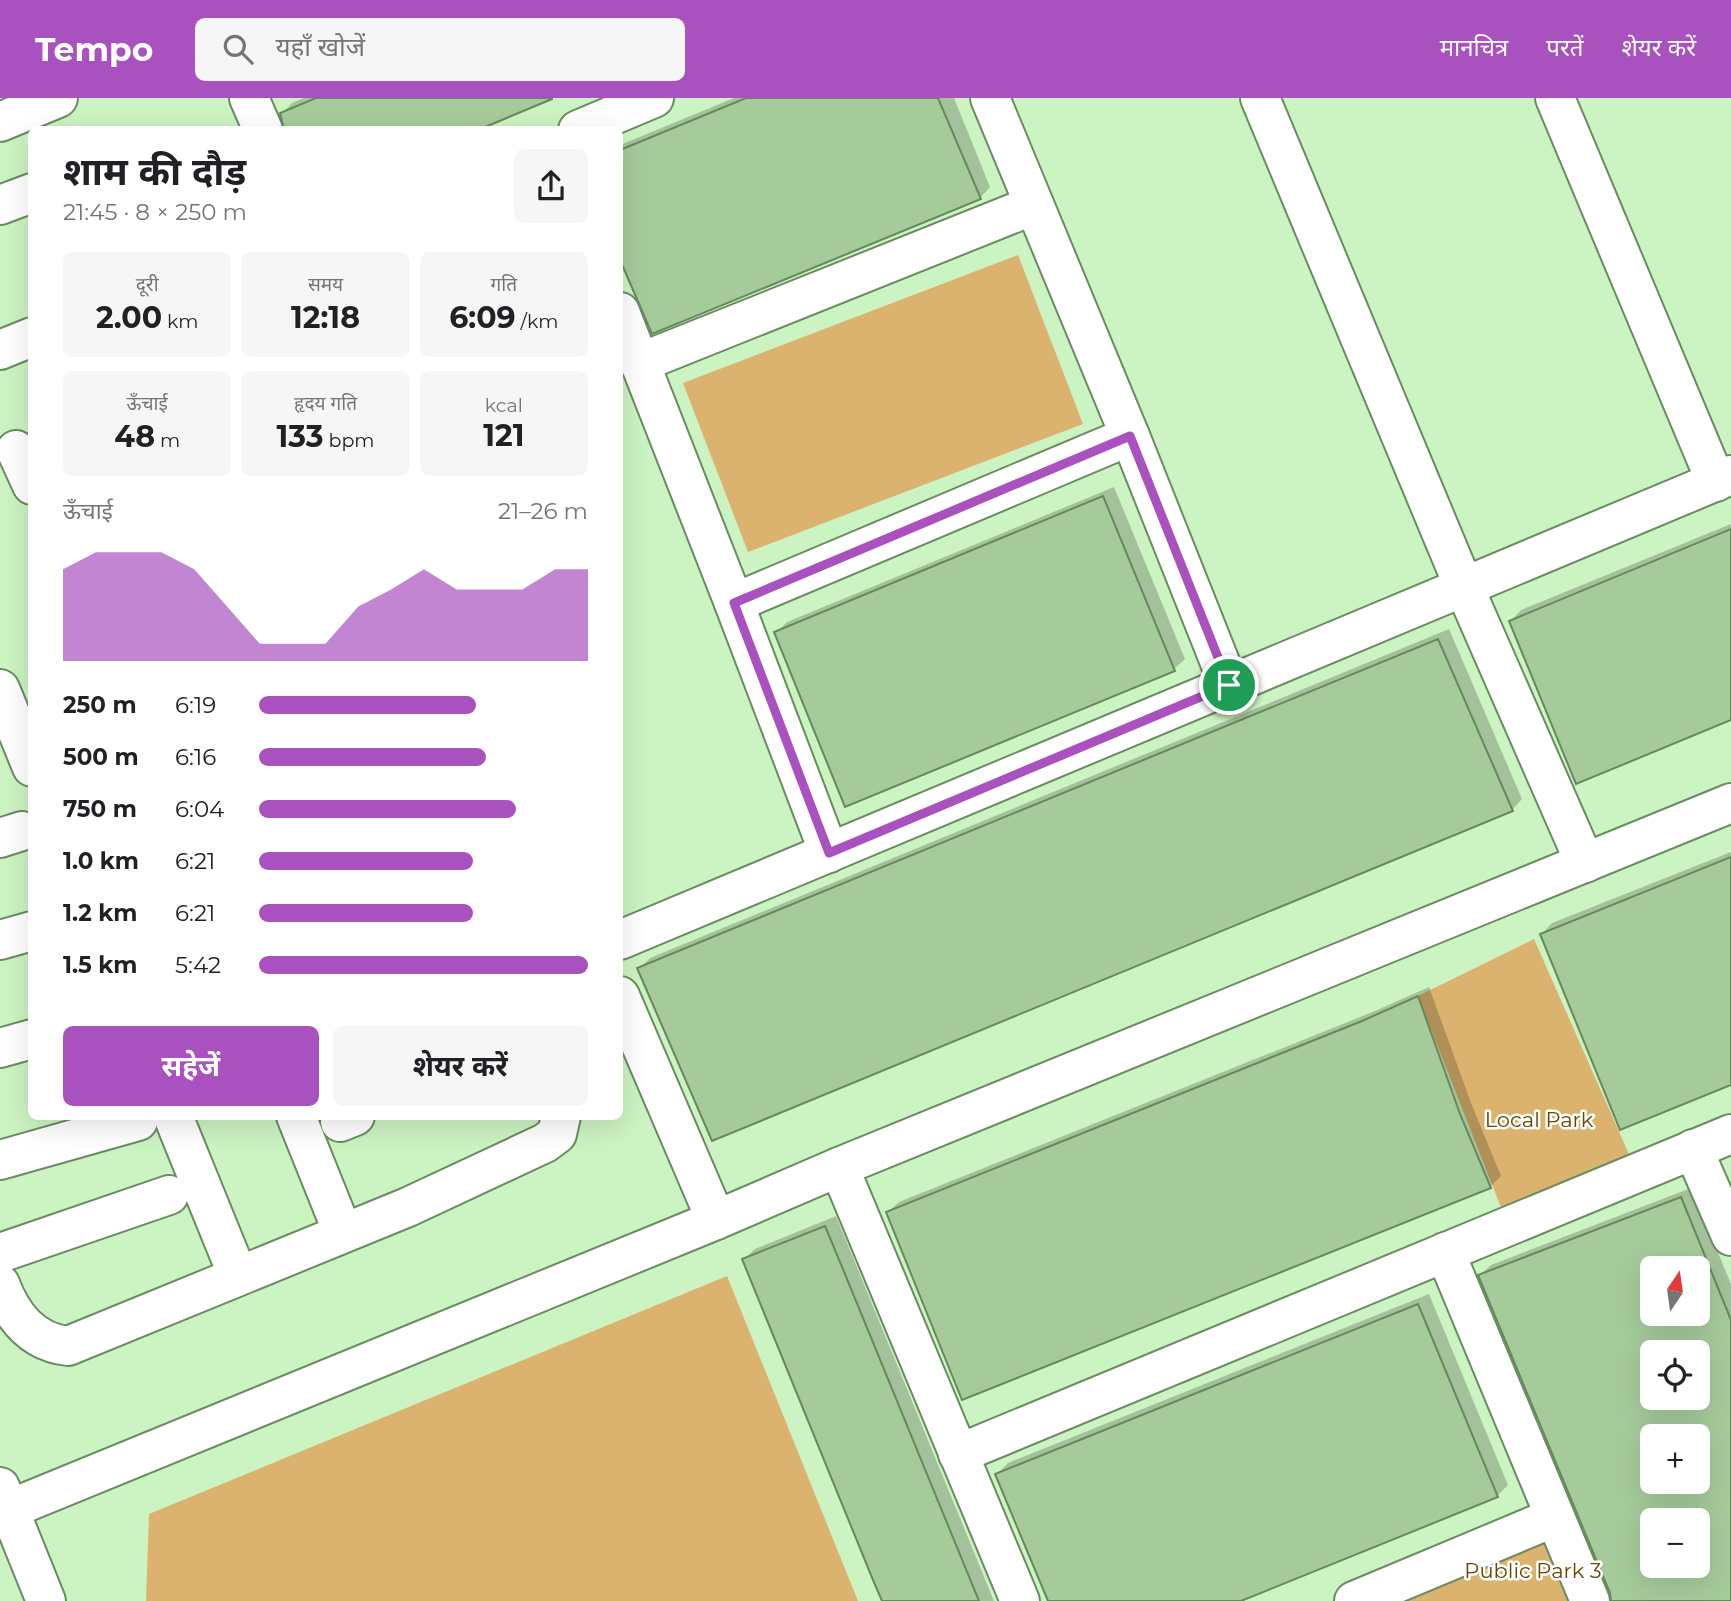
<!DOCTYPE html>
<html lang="hi">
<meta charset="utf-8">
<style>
:root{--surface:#fff;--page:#f6f6f6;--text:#202124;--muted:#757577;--accent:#a952bf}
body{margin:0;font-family:Montserrat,"Noto Sans Devanagari",sans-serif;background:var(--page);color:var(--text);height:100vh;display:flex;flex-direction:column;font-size:26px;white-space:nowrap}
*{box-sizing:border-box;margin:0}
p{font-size:23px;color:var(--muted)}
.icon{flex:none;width:38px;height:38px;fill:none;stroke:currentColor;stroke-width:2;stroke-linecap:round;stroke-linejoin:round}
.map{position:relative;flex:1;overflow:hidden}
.panel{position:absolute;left:28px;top:28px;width:595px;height:994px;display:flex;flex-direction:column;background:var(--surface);border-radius:10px;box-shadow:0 7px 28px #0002}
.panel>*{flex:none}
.needle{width:46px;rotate:13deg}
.tools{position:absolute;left:1640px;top:1158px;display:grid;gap:14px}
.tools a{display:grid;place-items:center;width:70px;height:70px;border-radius:10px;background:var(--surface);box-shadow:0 7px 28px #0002;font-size:35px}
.pin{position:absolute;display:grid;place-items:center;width:60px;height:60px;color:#fff;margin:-30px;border:4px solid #fff;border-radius:50%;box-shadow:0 2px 7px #0007}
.round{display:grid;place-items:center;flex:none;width:74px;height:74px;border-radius:10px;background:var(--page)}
.headline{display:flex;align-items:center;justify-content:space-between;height:119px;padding:0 35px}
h1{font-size:38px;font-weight:700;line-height:52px}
.stats{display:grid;grid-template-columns:repeat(3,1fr);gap:10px;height:119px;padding:7px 35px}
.stats div{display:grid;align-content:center;border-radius:10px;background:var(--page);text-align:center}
.stats b{font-size:30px;font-weight:700}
.stats small{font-size:19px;font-weight:400}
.stats p{font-size:19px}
.chart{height:196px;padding:14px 35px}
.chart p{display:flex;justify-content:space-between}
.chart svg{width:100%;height:126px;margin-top:7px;fill:var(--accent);opacity:.7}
.primary-button{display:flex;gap:14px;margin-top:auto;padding:14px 35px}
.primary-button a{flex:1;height:80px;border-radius:10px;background:var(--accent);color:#fff;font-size:28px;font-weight:700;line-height:80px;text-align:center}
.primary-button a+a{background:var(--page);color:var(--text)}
ul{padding:0 35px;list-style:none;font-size:23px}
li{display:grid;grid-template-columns:112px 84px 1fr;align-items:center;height:52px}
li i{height:18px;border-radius:9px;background:var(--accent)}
header{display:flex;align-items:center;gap:42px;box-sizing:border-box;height:98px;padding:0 35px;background:var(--accent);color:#fff}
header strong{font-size:33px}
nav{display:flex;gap:38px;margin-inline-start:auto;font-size:24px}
.search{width:490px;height:63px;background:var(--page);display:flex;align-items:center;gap:18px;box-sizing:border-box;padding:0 24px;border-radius:10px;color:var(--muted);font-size:26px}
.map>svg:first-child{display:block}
.green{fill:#dcb36e}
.shadow{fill:#0003;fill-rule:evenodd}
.building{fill:#a5cb9b;stroke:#66895c;stroke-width:2;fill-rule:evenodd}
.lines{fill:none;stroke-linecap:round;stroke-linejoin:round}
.street-casing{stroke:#698c60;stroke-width:42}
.secondary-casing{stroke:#698c60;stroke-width:42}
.street{stroke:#fff;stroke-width:38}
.secondary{stroke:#fff;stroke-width:38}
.route-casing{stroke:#fff;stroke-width:14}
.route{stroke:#a952bf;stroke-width:9}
.labels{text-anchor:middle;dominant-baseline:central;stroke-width:5;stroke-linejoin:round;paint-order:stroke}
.park-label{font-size:21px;fill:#684800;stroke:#fff}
</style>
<header>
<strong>Tempo</strong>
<div class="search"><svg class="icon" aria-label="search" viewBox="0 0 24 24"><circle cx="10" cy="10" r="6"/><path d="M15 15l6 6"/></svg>यहाँ खोजें</div>
<nav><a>मानचित्र</a><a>परतें</a><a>शेयर करें</a></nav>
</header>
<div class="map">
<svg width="1731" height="1503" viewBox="0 0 1731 1503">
<rect width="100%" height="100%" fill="#ccf3c2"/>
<!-- green -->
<g class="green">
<path d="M 1018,157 L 1083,326 L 748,454 L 683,285 Z"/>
<path d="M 1534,841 L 1632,1063 L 1504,1117 L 1418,898 Z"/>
<path d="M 727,1178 L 858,1503 L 146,1503 L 149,1416 Z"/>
<path d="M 1550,1430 L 1580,1503 L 1381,1503 Z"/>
</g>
<!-- shadow -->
<g class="shadow">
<path d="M 304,0 L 549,0 L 282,16 L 292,5 Z"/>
<path d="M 734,0 L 954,0 L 990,89 L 980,100 L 653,234 L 620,153 L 620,47 Z"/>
<path d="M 1114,389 L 1185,561 L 1174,571 L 776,535 L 787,524 Z"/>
<path d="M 1731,426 L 1731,619 L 1511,523 L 1521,512 Z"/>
<path d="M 1449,531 L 1522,701 L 1512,712 L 639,871 L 650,860 Z"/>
<path d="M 1731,754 L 1731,985 L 1542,836 L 1552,825 Z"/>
<path d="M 1429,889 L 1471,1005 L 1501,1078 L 1490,1089 L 888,1114 L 899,1104 L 1375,913 Z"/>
<path d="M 1691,1090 L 1731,1186 L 1731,1503 L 1613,1503 L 1612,1494 L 1480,1177 L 1491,1167 ZM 1652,1171 L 1698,1171 L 1698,1216 L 1652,1216 ZM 1652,1255 L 1698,1255 L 1698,1300 L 1652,1300 ZM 1652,1339 L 1698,1339 L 1698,1384 L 1652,1384 ZM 1652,1423 L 1698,1423 L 1698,1468 L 1652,1468 Z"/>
<path d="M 836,1118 L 994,1503 L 884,1503 L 744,1161 L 755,1151 Z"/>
<path d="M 1429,1196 L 1508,1387 L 1497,1398 L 1235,1503 L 1049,1503 L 997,1376 L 1008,1365 Z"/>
</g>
<!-- building -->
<g class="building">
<path d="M 316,0 L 552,0 L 552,1 L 478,32 L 284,32 L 280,15 Z"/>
<path d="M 746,0 L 938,0 L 981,101 L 652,236 L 620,162 L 620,52 Z"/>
<path d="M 1103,398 L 1175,573 L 845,709 L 774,534 Z"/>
<path d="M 1731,431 L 1731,622 L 1576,686 L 1509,523 Z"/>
<path d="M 1438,541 L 1513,713 L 712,1043 L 637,870 Z"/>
<path d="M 1731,759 L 1731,987 L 1620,1032 L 1540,836 Z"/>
<path d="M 1418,898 L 1460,1016 L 1491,1090 L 962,1302 L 886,1114 L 1362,923 Z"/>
<path d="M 1681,1099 L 1731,1222 L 1731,1503 L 1611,1503 L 1610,1495 L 1478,1177 ZM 1652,1171 L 1698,1171 L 1698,1216 L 1652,1216 ZM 1652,1255 L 1698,1255 L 1698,1300 L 1652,1300 ZM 1652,1339 L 1698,1339 L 1698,1384 L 1652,1384 ZM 1652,1423 L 1698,1423 L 1698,1468 L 1652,1468 Z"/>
<path d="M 825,1128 L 847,1181 L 979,1503 L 882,1503 L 873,1482 L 742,1161 Z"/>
<path d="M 1418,1206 L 1498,1399 L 1241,1503 L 1048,1503 L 995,1376 Z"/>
</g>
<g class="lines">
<defs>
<g id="street">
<path d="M 249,0 L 263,32"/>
<path d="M 990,0 L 1130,338 L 1229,587"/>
<path d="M 1260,0 L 1464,489 L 1585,765"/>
<path d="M 1555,0 L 1716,384"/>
<path d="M 578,32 L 654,0"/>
<path d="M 0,107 L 32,95"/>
<path d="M 620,214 L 734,505 L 829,755"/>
<path d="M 0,252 L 32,239"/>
<path d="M 639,265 L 1034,107"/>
<path d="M 16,352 L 32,387"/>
<path d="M 734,505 L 1130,338"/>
<path d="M 0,591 L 32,669"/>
<path d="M 0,740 L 22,733"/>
<path d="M 0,842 L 32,833"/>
<path d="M 620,842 L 1731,377"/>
<path d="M 620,898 L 716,1122"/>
<path d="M 0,950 L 32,941"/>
<path d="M 173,1018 L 238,1178"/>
<path d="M 296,1018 L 343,1135"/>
<path d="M 340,1024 L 355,1018"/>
<path d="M 1693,1051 L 1731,1138"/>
<path d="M 0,1062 L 138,1023"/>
<path d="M 839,1069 L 1020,1503"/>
<path d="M 1445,1154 L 1590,1503"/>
<path d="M 0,1155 L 169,1097"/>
<path d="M 0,1186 C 12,1218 32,1244 68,1248 L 408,1109 L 545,1045 L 557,1036 L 561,1018"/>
<path d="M 958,1356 L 1731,1036"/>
<path d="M 0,1415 L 716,1122 L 839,1069 L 1731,705"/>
<path d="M 1354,1503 L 1555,1419"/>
</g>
<g id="secondary">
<path d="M 0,24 L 58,0"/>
<path d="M 0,1389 L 46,1503"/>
</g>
</defs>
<!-- street casing -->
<use href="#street" class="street-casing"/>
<!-- secondary casing -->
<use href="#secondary" class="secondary-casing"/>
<!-- street -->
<use href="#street" class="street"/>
<!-- secondary -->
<use href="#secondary" class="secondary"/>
</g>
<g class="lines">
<defs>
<path id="route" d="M 1130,338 L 1229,587 L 829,755 L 734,505 Z"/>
</defs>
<!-- route casing -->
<use href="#route" class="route-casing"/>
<!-- route -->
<use href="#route" class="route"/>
</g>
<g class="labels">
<!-- park labels -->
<g class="park-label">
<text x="1539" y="1021">Local Park</text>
<text x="1533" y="1472">Public Park 3</text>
</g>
</g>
</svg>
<div class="tools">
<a><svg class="needle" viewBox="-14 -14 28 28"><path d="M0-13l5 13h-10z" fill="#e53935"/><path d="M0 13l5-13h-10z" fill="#757577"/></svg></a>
<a><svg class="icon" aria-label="locate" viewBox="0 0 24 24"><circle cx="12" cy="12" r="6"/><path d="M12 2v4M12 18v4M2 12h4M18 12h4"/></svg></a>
<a>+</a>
<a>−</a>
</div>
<div class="pin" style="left:1229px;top:587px;background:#1e9e55"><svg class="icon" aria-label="arrive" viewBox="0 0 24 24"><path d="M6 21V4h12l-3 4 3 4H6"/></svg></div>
<section class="panel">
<div class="headline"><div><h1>शाम की दौड़</h1><p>21:45 · 8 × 250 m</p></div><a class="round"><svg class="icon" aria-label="share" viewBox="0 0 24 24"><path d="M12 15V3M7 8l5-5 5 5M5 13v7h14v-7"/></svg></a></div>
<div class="stats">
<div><p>दूरी</p><b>2.00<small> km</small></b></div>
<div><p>समय</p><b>12:18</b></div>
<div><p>गति</p><b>6:09<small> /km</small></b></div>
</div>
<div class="stats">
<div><p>ऊँचाई</p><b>48<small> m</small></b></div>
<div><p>हृदय गति</p><b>133<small> bpm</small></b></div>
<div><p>kcal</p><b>121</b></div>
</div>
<div class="chart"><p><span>ऊँचाई</span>21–26 m</p>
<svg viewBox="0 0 160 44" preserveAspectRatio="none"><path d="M0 44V12L10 6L20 6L30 6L40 12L50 25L60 38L70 38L80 38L90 25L100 19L110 12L120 19L130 19L140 19L150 12L160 12V44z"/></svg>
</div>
<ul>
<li><b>250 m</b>6:19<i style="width:66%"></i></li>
<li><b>500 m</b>6:16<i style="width:69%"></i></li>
<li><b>750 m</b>6:04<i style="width:78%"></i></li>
<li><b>1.0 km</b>6:21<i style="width:65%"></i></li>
<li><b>1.2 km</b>6:21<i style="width:65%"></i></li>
<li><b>1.5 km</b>5:42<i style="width:100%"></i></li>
</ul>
<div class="primary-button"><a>सहेजें</a><a>शेयर करें</a></div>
</section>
</div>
